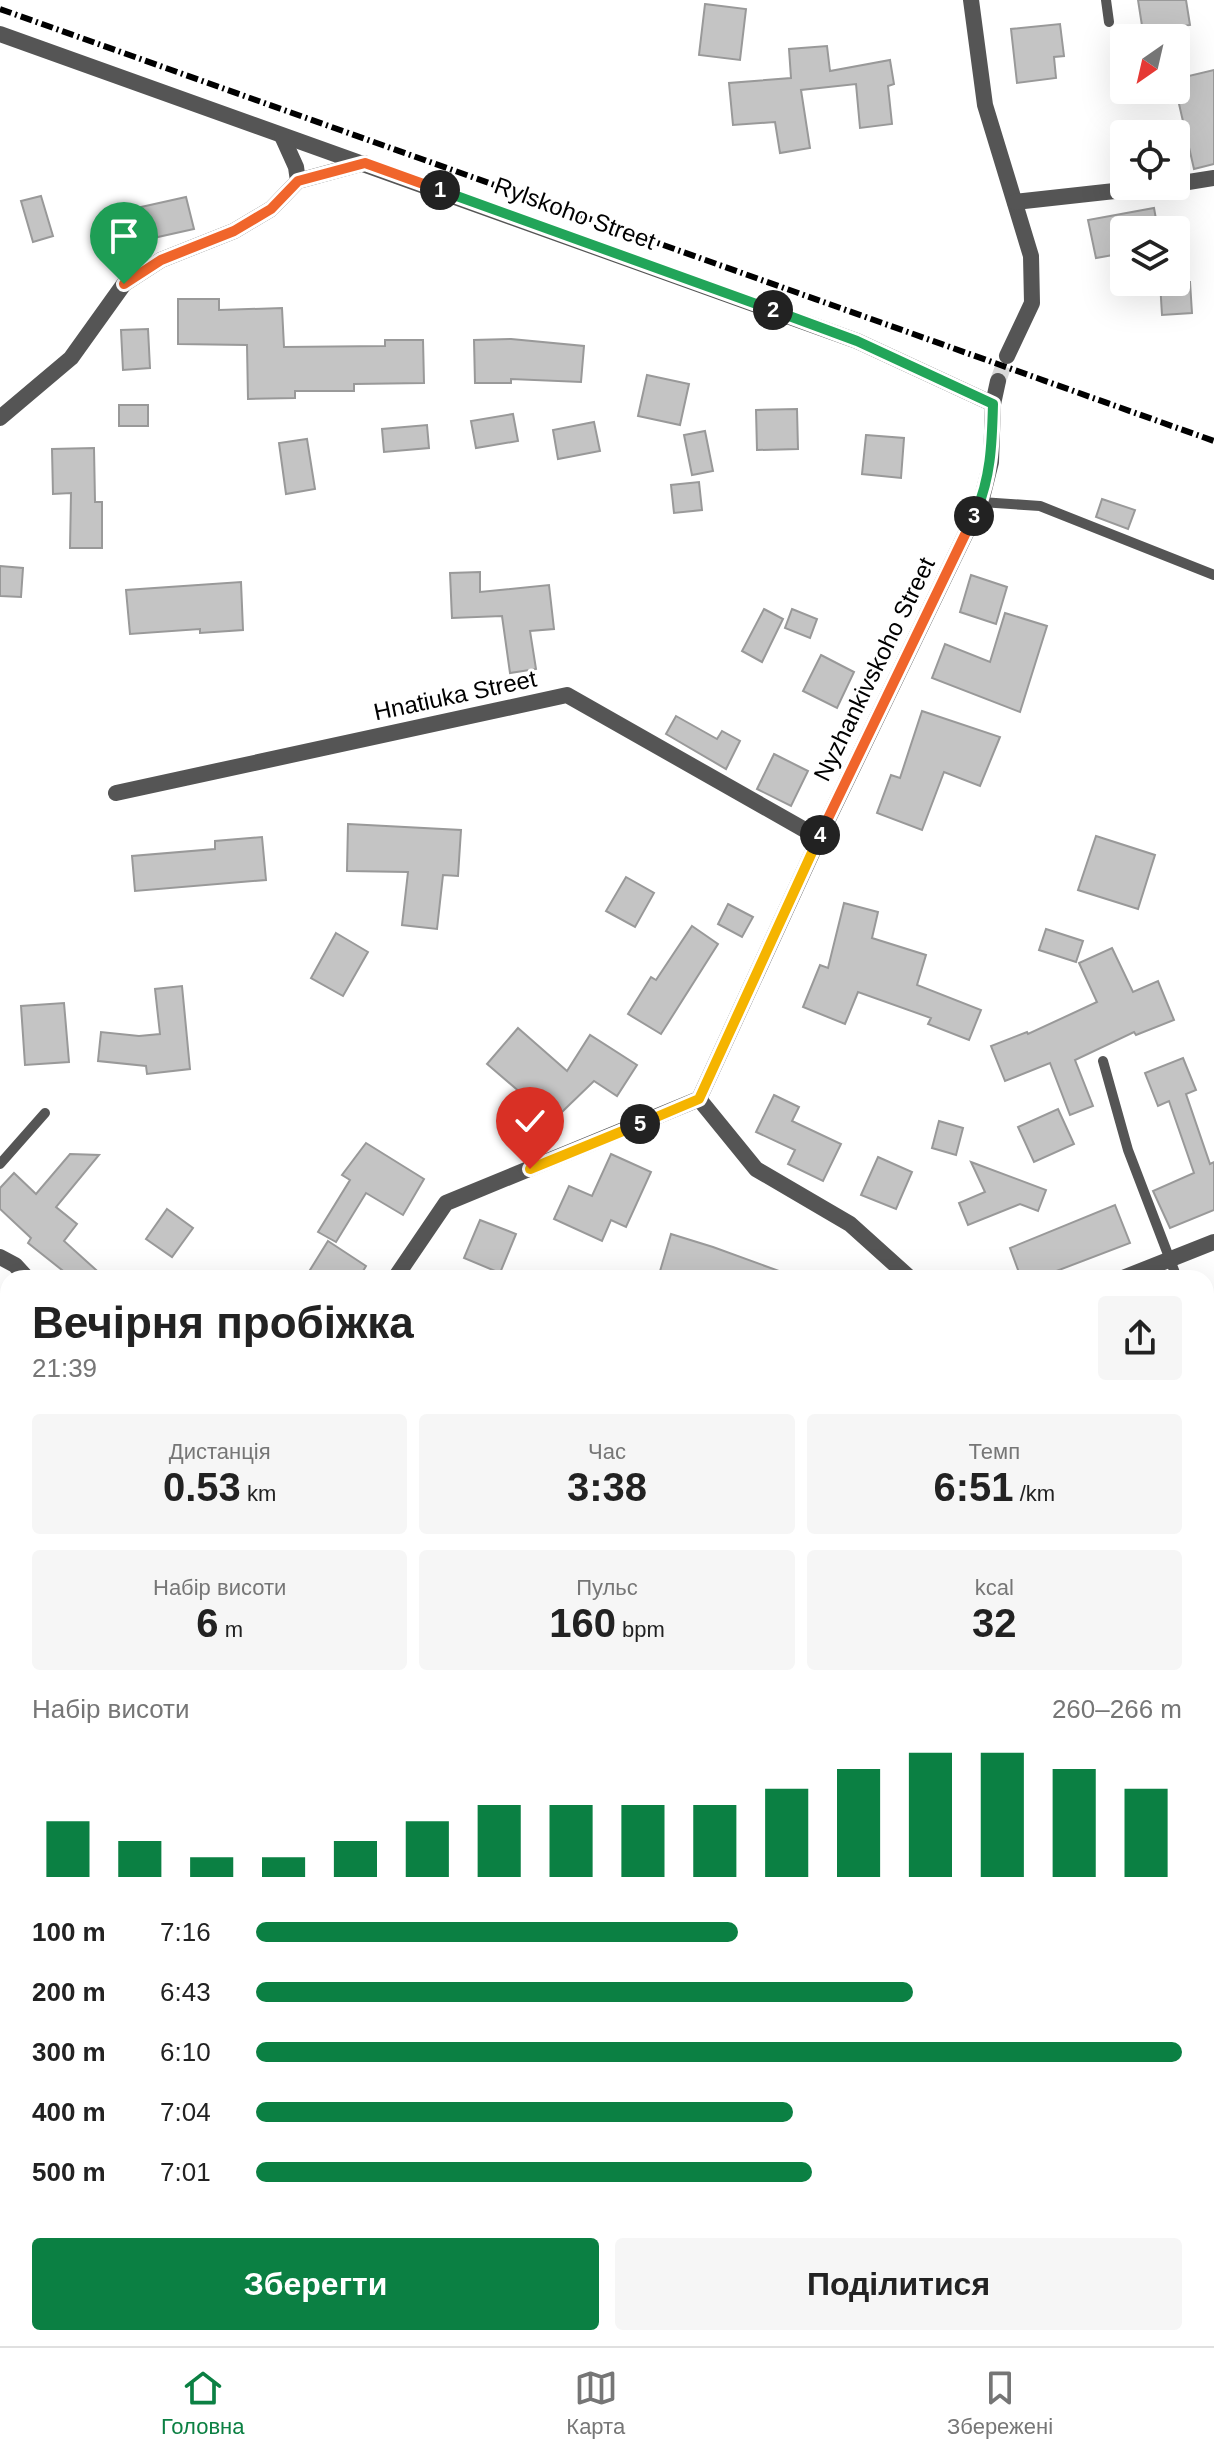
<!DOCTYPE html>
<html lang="uk">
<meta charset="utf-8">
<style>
:root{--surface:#fff;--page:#f6f6f6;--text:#222;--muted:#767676;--line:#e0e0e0;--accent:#0b8043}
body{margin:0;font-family:Arial,sans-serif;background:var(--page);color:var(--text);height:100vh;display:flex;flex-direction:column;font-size:30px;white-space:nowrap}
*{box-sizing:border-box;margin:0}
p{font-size:26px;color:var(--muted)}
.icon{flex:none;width:44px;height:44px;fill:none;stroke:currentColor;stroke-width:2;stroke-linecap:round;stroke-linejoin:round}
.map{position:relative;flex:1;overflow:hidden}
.sheet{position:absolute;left:0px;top:1270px;width:1214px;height:1076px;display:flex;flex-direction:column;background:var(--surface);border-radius:24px 24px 0 0;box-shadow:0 8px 32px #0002}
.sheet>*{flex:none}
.needle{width:52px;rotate:214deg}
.buttons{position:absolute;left:1110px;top:24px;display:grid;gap:16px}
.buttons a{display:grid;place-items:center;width:80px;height:80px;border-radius:8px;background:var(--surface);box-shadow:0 8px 32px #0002;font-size:40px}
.pin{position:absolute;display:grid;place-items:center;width:68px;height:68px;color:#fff;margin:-82px -34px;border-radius:50% 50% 50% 0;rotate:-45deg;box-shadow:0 0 8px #0007}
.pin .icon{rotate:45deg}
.km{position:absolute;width:40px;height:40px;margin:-20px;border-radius:50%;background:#222;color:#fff;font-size:22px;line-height:40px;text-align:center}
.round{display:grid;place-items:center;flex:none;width:84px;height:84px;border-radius:8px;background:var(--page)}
.head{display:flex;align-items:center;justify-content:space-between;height:136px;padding:0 32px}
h1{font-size:44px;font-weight:700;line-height:60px}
.figures{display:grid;grid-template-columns:repeat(3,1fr);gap:12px;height:136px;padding:8px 32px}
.figures div{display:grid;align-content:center;border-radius:8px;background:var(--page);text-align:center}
.figures b{font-size:40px;font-weight:700}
.figures small{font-size:22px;font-weight:400}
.figures p{font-size:22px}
.chart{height:224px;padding:16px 32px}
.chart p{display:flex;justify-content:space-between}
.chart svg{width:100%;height:144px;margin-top:8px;stroke:var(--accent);stroke-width:6}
.primary-button{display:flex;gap:16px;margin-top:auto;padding:16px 32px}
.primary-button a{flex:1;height:92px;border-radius:8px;background:var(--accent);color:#fff;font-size:32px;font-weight:700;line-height:92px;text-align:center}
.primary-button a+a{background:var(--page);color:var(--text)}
ul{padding:0 32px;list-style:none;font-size:26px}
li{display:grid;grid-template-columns:128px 96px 1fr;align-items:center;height:60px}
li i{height:20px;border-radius:10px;background:var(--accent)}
.menu{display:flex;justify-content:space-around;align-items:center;height:112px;border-top:2px solid var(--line);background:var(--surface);font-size:22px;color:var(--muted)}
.menu a{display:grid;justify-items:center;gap:4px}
.menu .selected{color:var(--accent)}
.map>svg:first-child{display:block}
.building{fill:#c4c4c4;stroke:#999;stroke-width:2}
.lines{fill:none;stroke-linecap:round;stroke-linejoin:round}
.minor-tunnel{stroke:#d9d9d9;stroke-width:16;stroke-dasharray:16 8;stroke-linecap:butt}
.service{stroke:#555;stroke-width:10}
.minor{stroke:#555;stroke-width:16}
.rail{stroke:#000;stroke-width:6;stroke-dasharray:12 4 2 4;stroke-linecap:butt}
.split-1-casing{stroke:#fff;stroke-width:16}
.split-2-casing{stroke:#fff;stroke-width:16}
.split-3-casing{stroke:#fff;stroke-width:16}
.split-4-casing{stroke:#fff;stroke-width:16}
.split-5-casing{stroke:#fff;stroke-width:16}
.split-6-casing{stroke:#fff;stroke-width:16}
.split-1{stroke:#f0652b;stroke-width:10}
.split-2{stroke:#22a559;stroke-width:10}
.split-3{stroke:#22a559;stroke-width:10}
.split-4{stroke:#f0652b;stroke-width:10}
.split-5{stroke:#f5b400;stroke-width:10}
.split-6{stroke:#f5b400;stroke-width:10}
.labels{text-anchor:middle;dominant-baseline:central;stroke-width:6;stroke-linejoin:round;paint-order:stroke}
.street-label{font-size:24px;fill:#000;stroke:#fff}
</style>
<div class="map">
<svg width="1214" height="2346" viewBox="0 0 1214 2346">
<rect width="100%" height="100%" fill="#fff"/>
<!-- building -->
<g class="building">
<path d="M 1138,0 L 1186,0 L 1190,25 L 1143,32 Z"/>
<path d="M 705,4 L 746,9 L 740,60 L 699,55 Z"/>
<path d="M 1060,24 L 1064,56 L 1054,57 L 1056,78 L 1017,83 L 1011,29 Z"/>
<path d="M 827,46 L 830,71 L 890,60 L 894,84 L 888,86 L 892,124 L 860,128 L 856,84 L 801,90 L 810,148 L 780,153 L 775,122 L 733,125 L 729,83 L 791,78 L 789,49 Z"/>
<path d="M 1214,70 L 1214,164 L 1194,169 L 1176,91 L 1176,79 Z"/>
<path d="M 41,196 L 53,236 L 33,242 L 21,201 Z"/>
<path d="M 186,197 L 194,229 L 140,241 L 132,209 Z"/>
<path d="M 1154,208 L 1158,230 L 1124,230 L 1124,253 L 1096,258 L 1088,220 Z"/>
<path d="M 1160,282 L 1190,282 L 1192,313 L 1162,315 Z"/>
<path d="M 178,299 L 219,299 L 219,310 L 282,308 L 284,347 L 385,346 L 385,340 L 423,340 L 424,383 L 354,384 L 354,391 L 295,391 L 295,398 L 248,399 L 247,345 L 178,344 Z"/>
<path d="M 148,329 L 150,368 L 123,370 L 121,330 Z"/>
<path d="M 511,339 L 584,346 L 581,382 L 511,379 L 511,383 L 475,383 L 474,340 Z"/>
<path d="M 647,375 L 689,384 L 680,425 L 638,416 Z"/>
<rect x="119" y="405" width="29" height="21"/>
<path d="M 797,409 L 798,449 L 757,450 L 756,410 Z"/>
<path d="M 513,414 L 518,441 L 476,448 L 471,421 Z"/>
<path d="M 594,422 L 600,451 L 558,459 L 553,430 Z"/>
<path d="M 427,425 L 429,448 L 384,452 L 382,429 Z"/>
<path d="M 705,431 L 713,471 L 692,475 L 684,435 Z"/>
<path d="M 866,435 L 904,438 L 901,478 L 862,474 Z"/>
<path d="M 307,439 L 315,489 L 286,494 L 279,443 Z"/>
<path d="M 94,448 L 95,502 L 102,502 L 102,548 L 70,548 L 71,493 L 53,494 L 52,449 Z"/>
<path d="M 699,482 L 702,510 L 674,513 L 671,485 Z"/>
<path d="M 1102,499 L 1135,510 L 1128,529 L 1096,517 Z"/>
<path d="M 0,566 L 23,568 L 21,597 L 0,596 Z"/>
<path d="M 480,572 L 480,592 L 549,585 L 554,629 L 530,631 L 536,669 L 510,673 L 502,616 L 452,618 L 450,573 Z"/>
<path d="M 971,575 L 1007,587 L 996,624 L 960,612 Z"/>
<path d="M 241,582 L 243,630 L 200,633 L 200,629 L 130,634 L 126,590 Z"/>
<path d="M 764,609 L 783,619 L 762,662 L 742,651 Z"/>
<path d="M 792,609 L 817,619 L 810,638 L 785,628 Z"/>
<path d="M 1005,613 L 1047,626 L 1020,712 L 932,678 L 945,644 L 990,662 Z"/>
<path d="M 821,655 L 854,672 L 837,708 L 803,691 Z"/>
<path d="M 922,711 L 1000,737 L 980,786 L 944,772 L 922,830 L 877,813 L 891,775 L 900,778 Z"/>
<path d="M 676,716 L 717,739 L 722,731 L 740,741 L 726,769 L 666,734 Z"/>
<path d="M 774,754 L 808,771 L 791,806 L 757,789 Z"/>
<path d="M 348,824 L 461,830 L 458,876 L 443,875 L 437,929 L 402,925 L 408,872 L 347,871 Z"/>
<path d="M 1096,836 L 1155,855 L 1138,909 L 1078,890 Z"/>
<path d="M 262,837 L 266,880 L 135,891 L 132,856 L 215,849 L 215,841 Z"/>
<path d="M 626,877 L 654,893 L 635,927 L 606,911 Z"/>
<path d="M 844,903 L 878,912 L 872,938 L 926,955 L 917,985 L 981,1010 L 969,1040 L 928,1024 L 931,1018 L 858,992 L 845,1024 L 803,1007 L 820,965 L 828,968 Z"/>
<path d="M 728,904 L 753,917 L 742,937 L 718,924 Z"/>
<path d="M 692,926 L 718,944 L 661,1034 L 628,1014 L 651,977 L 656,980 Z"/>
<path d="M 1046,929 L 1083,941 L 1076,962 L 1039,950 Z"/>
<path d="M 336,933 L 368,952 L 343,996 L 311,978 Z"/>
<path d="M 1112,948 L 1133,992 L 1158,981 L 1174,1020 L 1136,1035 L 1134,1032 L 1075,1060 L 1093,1106 L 1070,1115 L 1050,1063 L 1005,1081 L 991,1046 L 1027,1032 L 1028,1034 L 1097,1002 L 1079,963 Z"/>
<path d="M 182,986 L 190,1069 L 147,1074 L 146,1066 L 98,1061 L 101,1032 L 139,1036 L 160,1034 L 155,989 Z"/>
<path d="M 64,1003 L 69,1062 L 25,1065 L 21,1006 Z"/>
<path d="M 518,1028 L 567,1071 L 590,1035 L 637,1065 L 617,1096 L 594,1081 L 535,1138 L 512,1114 L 528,1099 L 487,1064 Z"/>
<path d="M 1183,1058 L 1196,1090 L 1186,1094 L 1210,1164 L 1214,1162 L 1214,1210 L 1170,1228 L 1153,1191 L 1194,1173 L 1169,1101 L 1158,1106 L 1145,1073 Z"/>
<path d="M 774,1095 L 799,1107 L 792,1121 L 841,1144 L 823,1181 L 788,1164 L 795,1150 L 756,1132 Z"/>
<path d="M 1058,1109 L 1074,1144 L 1034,1162 L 1018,1127 Z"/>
<path d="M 939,1121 L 963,1128 L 956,1155 L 932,1148 Z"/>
<path d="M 366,1143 L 424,1179 L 403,1215 L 366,1193 L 336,1242 L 318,1232 L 350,1180 L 342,1175 Z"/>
<path d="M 70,1154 L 99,1155 L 56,1207 L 77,1224 L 64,1241 L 105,1278 L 72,1278 L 28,1243 L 31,1238 L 0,1209 L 0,1188 L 14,1173 L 36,1194 Z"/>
<path d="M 611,1154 L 651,1172 L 626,1227 L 611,1220 L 602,1241 L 554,1219 L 569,1186 L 592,1196 Z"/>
<path d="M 878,1157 L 912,1172 L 896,1209 L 861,1195 Z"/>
<path d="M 971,1162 L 1046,1190 L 1038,1211 L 1020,1204 L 968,1225 L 959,1203 L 985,1192 Z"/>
<path d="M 1115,1205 L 1130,1243 L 1038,1278 L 1021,1278 L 1010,1248 Z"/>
<path d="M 167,1209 L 193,1228 L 172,1257 L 146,1239 Z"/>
<path d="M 480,1220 L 516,1234 L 500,1273 L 464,1258 Z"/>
<path d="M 671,1234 L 713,1247 L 790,1275 L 790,1278 L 658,1278 Z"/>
<path d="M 328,1241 L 366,1266 L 359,1278 L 305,1278 Z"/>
</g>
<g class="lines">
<!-- minor-tunnel -->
<path class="minor-tunnel" d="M 998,381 L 1007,356"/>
<!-- service -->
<g class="service">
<path d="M 1106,0 L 1109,22"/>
<path d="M 981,502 L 1040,506 L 1214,575"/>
<path d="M 1103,1061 L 1128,1150 L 1177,1278"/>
<path d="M 0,1164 L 45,1113"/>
</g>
<!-- minor -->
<g class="minor">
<path d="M 971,0 L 985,105 L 1031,256 L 1032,303 L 1007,356"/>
<path d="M 0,34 L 857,341 L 993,404"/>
<path d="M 282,136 L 296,167 L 298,181"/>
<path d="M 1176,184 L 1214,178"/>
<path d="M 1015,202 L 1160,186"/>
<path d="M 0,418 L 71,358 L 124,284 L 161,260 L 234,231 L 271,209 L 298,181 L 364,163"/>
<path d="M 116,793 L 567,695 L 819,838"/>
<path d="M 699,1099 L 756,1169 L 850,1224 L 910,1278"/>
<path d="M 0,1257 L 15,1265 L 27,1278"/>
<path d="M 395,1278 L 446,1203 L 699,1099 L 819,838 L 981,502 L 991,462 L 993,404 L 998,381"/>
<path d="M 1123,1278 L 1214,1242"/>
<path d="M 0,1722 L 8,1723"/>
<path d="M 1206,1793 L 1214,1792"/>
<path d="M 1206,1978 L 1214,1912"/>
<path d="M 1211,2218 L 1214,2218"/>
<path d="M 0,2332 L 8,2325"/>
<path d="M 274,2338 L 275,2346"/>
</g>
<!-- rail -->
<path class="rail" d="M 0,9 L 1214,441"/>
</g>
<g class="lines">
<defs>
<path id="split-1" d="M 124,284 L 161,260 L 234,231 L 271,209 L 298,181 L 365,163 L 440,190"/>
<path id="split-2" d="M 440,190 L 773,310"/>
<path id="split-3" d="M 773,310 L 857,341 L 993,404 C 992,443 991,480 974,516"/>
<path id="split-4" d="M 820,835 L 974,516"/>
<path id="split-5" d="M 640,1124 L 699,1099 L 820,835"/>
<path id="split-6" d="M 530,1169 L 640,1124"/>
</defs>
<!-- split-1 casing -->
<use href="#split-1" class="split-1-casing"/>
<!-- split-2 casing -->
<use href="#split-2" class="split-2-casing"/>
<!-- split-3 casing -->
<use href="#split-3" class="split-3-casing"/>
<!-- split-4 casing -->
<use href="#split-4" class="split-4-casing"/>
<!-- split-5 casing -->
<use href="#split-5" class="split-5-casing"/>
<!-- split-6 casing -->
<use href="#split-6" class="split-6-casing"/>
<!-- split-1 -->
<use href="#split-1" class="split-1"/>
<!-- split-2 -->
<use href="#split-2" class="split-2"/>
<!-- split-3 -->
<use href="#split-3" class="split-3"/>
<!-- split-4 -->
<use href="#split-4" class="split-4"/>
<!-- split-5 -->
<use href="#split-5" class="split-5"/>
<!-- split-6 -->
<use href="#split-6" class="split-6"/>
</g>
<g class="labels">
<!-- street labels -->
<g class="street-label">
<text transform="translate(575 213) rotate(20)">Rylskoho Street</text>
<text transform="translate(874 669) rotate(-64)">Nyzhankivskoho Street</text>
<text transform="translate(455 695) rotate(-12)">Hnatiuka Street</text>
</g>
</g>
</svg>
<div class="buttons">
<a><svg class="needle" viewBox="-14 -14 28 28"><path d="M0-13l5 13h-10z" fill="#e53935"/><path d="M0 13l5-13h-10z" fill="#767676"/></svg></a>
<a><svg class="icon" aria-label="locate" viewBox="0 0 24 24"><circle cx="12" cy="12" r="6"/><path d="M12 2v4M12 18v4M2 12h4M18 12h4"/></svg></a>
<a><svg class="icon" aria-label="layers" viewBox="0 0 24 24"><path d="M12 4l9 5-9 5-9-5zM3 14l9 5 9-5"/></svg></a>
</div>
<div class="pin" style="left:124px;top:284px;background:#1e9e55"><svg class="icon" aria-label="arrive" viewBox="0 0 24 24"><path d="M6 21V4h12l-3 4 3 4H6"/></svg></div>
<div class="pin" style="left:530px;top:1169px;background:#d93025"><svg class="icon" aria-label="check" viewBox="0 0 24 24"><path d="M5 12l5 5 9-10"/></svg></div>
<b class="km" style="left:440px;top:190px">1</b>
<b class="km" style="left:773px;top:310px">2</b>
<b class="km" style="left:974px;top:516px">3</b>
<b class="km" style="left:820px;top:835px">4</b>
<b class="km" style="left:640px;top:1124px">5</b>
<section class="sheet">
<div class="head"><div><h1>Вечірня пробіжка</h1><p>21:39</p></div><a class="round"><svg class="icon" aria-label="share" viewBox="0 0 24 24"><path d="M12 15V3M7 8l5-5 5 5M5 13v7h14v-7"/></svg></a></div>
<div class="figures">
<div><p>Дистанція</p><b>0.53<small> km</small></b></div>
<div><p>Час</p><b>3:38</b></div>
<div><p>Темп</p><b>6:51<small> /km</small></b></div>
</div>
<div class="figures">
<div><p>Набір висоти</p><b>6<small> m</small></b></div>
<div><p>Пульс</p><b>160<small> bpm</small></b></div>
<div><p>kcal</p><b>32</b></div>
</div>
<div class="chart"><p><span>Набір висоти</span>260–266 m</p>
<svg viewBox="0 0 160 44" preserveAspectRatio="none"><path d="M5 44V27M15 44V33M25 44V38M35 44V38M45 44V33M55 44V27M65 44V22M75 44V22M85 44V22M95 44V22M105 44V17M115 44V11M125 44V6M135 44V6M145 44V11M155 44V17"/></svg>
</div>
<ul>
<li><b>100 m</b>7:16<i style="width:52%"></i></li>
<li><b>200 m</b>6:43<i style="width:71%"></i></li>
<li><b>300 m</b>6:10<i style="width:100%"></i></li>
<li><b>400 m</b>7:04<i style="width:58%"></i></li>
<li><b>500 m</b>7:01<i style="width:60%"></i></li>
</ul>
<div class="primary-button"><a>Зберегти</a><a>Поділитися</a></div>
</section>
</div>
<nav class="menu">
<a class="selected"><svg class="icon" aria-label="home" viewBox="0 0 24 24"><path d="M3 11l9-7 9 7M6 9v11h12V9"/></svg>Головна</a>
<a><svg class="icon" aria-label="map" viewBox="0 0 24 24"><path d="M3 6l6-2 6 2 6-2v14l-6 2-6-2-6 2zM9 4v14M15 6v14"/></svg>Карта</a>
<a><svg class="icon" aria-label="saved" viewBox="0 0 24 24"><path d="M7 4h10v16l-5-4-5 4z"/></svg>Збережені</a>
</nav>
